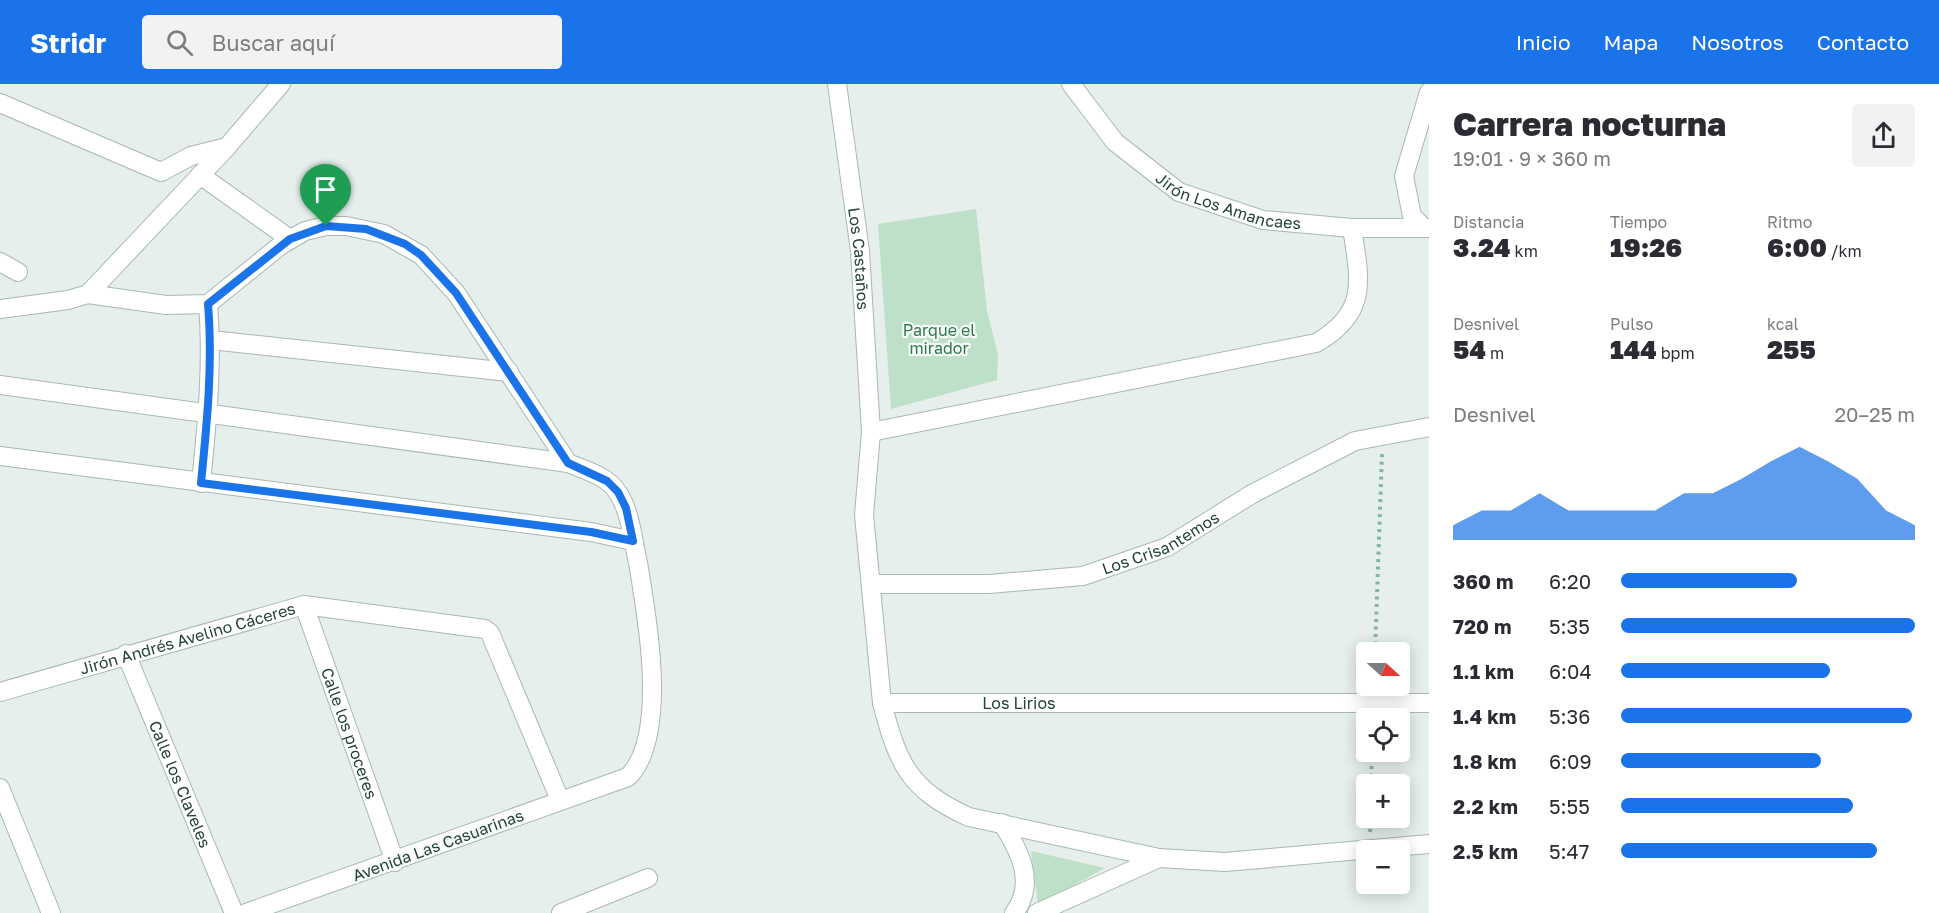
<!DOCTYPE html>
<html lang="es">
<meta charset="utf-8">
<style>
:root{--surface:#fff;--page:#f2f2f3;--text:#2b2b33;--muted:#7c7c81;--accent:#1a73e8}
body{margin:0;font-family:"Golos Text",sans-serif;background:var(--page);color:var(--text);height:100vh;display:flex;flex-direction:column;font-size:22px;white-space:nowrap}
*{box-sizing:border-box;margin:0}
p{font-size:20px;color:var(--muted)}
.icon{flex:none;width:33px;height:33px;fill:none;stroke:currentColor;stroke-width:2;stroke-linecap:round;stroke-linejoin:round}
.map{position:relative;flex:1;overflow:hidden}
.sheet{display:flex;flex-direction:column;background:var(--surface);width:510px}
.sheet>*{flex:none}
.needle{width:39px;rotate:111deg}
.buttons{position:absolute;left:1356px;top:558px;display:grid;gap:12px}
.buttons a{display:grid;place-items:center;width:54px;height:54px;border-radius:6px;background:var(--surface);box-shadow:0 3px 15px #0003;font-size:30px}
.pin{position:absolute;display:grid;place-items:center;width:51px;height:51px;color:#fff;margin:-62px -26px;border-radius:50% 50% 50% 0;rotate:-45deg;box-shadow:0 0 6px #0007}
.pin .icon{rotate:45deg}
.round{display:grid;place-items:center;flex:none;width:63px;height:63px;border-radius:6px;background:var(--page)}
.summary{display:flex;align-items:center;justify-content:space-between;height:102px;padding:0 24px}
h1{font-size:33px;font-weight:800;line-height:45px}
.metrics{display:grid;grid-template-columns:repeat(3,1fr);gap:9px;height:102px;padding:6px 24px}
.metrics div{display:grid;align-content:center}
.metrics b{font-size:26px;font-weight:800}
.metrics small{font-size:16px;font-weight:400}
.metrics p{font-size:16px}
.chart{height:168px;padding:12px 24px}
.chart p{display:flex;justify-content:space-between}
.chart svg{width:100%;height:108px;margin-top:6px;fill:var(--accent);opacity:.7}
ul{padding:0 24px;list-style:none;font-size:20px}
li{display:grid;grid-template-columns:96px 72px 1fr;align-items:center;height:45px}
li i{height:15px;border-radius:8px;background:var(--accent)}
header{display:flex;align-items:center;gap:36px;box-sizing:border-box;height:84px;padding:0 30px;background:var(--accent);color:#fff}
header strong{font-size:28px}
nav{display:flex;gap:33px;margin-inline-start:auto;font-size:21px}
.search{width:420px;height:54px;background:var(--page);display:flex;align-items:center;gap:15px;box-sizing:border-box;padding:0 21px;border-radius:6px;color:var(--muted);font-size:22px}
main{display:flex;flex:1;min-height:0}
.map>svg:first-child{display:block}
.green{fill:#bfe0c8}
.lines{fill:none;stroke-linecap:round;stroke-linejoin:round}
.street-casing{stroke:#a8b8b2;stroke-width:20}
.path{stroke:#86b3a5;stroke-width:4;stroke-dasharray:3 4.5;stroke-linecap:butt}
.street{stroke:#fff;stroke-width:18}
.route-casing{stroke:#fff;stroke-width:12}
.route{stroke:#1a73e8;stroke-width:8}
.labels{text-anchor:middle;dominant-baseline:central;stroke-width:4.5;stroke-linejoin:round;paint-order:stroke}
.street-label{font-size:16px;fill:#24423a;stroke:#f7fbf9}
.park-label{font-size:16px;fill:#2d7a4b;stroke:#f7fbf9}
</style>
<header>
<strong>Stridr</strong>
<div class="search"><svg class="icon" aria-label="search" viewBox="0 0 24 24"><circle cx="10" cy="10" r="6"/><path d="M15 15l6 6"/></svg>Buscar aquí</div>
<nav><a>Inicio</a><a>Mapa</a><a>Nosotros</a><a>Contacto</a></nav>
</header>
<main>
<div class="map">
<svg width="1429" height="829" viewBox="0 0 1429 829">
<rect width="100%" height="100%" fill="#e6efeb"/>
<!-- green -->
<g class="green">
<path d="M 976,125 L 987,227 L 998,270 L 997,296 L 891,325 L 878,140 Z"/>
<path d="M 1031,767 L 1105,784 L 1038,821 Z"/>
</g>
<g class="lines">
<defs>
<g id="street">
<path id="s1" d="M 837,0 L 860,167 L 871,348 L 864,431 L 882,619 L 1429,619"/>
<path id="s2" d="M 1071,0 L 1115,58 L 1179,108 L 1263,136 L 1352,144 L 1429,144"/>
<path d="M 0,19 L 161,88 L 191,72 L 227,63"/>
<path d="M 200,91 L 290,155"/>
<path d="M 1424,144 L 1412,132 L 1404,92 L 1429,8"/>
<path d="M 0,178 L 18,188"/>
<path d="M 88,210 L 166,221 L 208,220 L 281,161 L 305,147 L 326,142 L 346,142 L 384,150 L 421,171 L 456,209 L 568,379"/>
<path d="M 0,225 L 68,216 L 88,210 L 227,63 L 281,0"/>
<path d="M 211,256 L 509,288"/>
<path d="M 0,301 L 568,379 C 585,386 608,392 618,409 C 631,429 633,457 638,479 C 647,532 669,652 628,693 L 246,829"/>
<path d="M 871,348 L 1316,259 C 1369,229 1360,196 1352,144"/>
<path d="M 0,372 L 591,448 L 633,457"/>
<path d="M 201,399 C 207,339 213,280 208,220"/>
<path id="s3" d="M 871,500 L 989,500 L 1083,492 L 1167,463 L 1252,410 L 1355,357 L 1429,343"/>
<path id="s4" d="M 304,521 L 395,778"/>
<path id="s5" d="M 126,570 L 234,829"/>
<path id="s6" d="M 0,608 L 304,521 L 485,545 L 490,549 L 560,716"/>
<path d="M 882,619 C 898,680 909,706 969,733 L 1159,774 L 1225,778 L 1429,760"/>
<path d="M 0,704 L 51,829"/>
<path d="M 1002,739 C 1019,766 1037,799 1014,829"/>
<path d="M 561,829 L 648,794"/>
<path d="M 1037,829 L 1159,774"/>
</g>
</defs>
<!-- street casing -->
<use href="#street" class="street-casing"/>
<!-- path -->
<g class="path">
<path d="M 1375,568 L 1382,370"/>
<path d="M 1371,700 L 1372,668"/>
<path d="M 1370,748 L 1371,734"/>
</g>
<!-- street -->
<use href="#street" class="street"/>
</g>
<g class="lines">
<defs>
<path id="route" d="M 326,142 L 366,145 L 405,160 L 421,171 L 456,209 L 568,379 L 607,397 L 618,408 L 626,424 L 633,457 L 591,448 L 201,399 C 207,339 213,280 208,220 L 290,155 Z"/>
</defs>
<!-- route casing -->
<use href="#route" class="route-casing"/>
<!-- route -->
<use href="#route" class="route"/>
</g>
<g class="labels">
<!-- street labels -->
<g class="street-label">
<text stroke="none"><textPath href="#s2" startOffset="204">Jirón Los Amancaes</textPath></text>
<text stroke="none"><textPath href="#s1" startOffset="176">Los Castaños</textPath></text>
<text stroke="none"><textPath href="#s3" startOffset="297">Los Crisantemos</textPath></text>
<text stroke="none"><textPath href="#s6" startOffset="195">Jirón Andrés Avelino Cáceres</textPath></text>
<text stroke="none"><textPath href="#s1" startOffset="759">Los Lirios</textPath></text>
<text stroke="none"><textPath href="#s4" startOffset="136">Calle los proceres</textPath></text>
<text stroke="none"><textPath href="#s5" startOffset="141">Calle los Claveles</textPath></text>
<text transform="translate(438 761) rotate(-20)">Avenida Las Casuarinas</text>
</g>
<!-- park labels -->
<g class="park-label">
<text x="939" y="246">Parque el<tspan x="939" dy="18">mirador</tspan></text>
</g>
</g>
</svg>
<div class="buttons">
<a><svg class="needle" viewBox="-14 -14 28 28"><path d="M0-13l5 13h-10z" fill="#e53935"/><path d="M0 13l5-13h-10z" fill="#7c7c81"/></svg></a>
<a><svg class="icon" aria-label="locate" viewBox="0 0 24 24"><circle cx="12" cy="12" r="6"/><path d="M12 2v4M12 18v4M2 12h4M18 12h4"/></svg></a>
<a>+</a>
<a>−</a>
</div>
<div class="pin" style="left:326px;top:142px;background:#1e9e55"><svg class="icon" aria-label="arrive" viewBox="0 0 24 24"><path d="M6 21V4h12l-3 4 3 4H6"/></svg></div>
</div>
<section class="sheet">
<div class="summary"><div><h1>Carrera nocturna</h1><p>19:01 · 9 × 360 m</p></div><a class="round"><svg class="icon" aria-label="share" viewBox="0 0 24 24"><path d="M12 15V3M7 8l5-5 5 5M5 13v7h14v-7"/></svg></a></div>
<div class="metrics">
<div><p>Distancia</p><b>3.24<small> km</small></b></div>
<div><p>Tiempo</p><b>19:26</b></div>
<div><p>Ritmo</p><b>6:00<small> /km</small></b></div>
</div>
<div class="metrics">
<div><p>Desnivel</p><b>54<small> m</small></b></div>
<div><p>Pulso</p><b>144<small> bpm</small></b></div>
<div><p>kcal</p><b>255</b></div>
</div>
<div class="chart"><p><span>Desnivel</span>20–25 m</p>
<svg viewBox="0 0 160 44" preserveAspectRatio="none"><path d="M0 44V38L10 32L20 32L30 25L40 32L50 32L60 32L70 32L80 25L90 25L100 19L110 12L120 6L130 12L140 19L150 32L160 38V44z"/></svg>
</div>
<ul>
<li><b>360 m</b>6:20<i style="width:60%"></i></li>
<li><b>720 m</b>5:35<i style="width:100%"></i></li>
<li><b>1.1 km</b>6:04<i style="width:71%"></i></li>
<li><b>1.4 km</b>5:36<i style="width:99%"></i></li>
<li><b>1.8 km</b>6:09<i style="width:68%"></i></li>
<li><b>2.2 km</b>5:55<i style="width:79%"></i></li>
<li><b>2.5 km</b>5:47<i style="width:87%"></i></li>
</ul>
</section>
</main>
